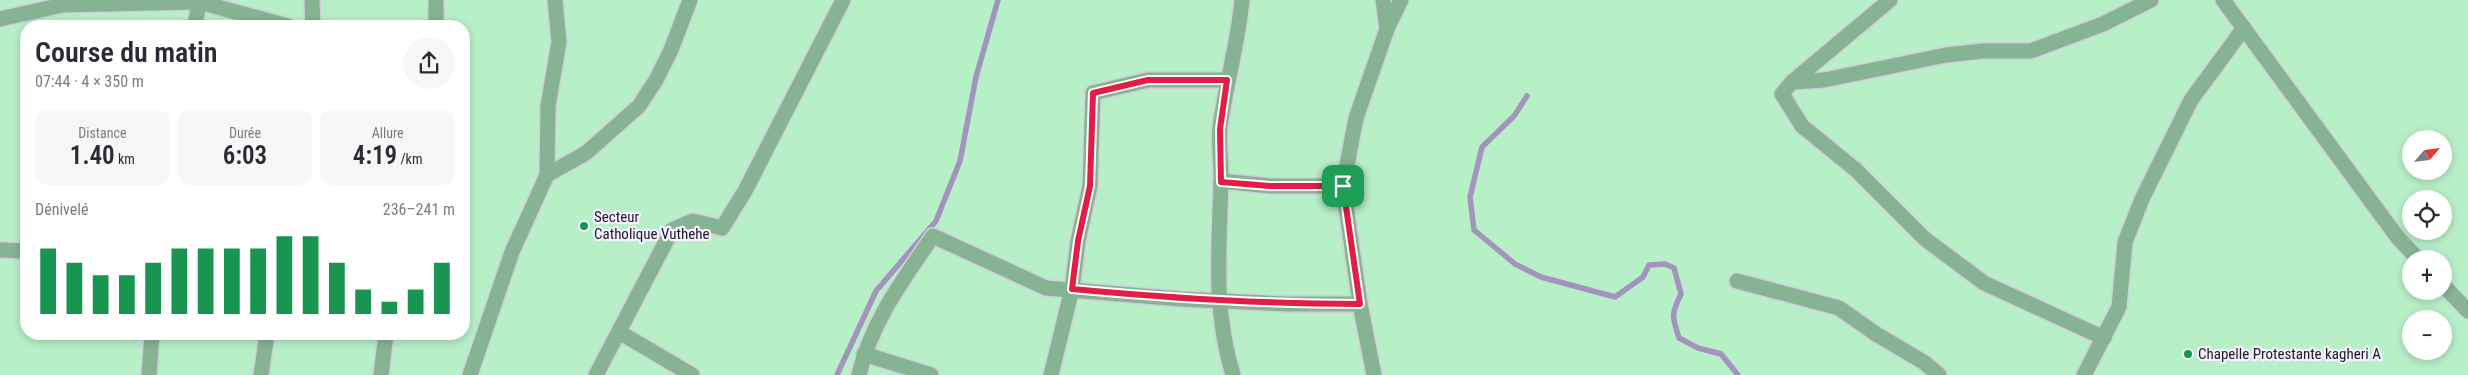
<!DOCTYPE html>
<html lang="fr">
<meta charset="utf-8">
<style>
:root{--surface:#fff;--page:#f7f7f7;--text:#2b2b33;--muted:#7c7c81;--accent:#199552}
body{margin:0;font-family:"Roboto Condensed",sans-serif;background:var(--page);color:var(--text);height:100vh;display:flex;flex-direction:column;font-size:19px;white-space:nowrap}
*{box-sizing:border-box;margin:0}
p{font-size:16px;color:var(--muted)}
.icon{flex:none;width:28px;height:28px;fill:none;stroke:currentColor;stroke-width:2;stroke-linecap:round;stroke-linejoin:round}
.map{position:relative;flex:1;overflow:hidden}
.panel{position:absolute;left:20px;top:20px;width:450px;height:320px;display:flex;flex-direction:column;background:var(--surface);border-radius:20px;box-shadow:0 2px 8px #0003}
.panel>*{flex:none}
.needle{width:32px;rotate:62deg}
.controls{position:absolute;left:2402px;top:130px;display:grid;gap:10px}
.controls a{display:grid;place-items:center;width:50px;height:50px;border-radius:50%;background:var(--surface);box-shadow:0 2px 8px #0003;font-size:25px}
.pin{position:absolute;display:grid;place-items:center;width:42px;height:42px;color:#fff;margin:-21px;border-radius:10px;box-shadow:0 2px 8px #0006}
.round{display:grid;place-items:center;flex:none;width:52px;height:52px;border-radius:26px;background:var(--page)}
.summary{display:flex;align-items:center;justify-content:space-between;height:85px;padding:0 15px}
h1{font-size:28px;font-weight:600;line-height:38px}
.figures{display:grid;grid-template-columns:repeat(3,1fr);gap:8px;height:85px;padding:5px 15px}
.figures div{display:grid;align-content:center;border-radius:12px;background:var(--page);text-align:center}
.figures b{font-size:25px;font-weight:600}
.figures small{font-size:14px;font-weight:400}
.figures p{font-size:14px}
.chart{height:140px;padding:10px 15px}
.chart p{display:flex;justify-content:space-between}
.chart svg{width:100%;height:90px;margin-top:5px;stroke:var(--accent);stroke-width:6}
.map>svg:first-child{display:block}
.green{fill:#b7efc7;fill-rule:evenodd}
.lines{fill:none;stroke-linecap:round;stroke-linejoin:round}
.stream{stroke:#a294bc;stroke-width:5.5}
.street-casing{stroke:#d2cedc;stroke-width:18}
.street{stroke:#86b493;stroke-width:15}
.route-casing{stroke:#fff;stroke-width:10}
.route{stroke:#e11d48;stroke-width:6}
.poi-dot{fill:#199552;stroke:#f5f1ff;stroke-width:2}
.labels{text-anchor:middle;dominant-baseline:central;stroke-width:4.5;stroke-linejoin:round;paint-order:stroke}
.poi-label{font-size:15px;fill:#1c1824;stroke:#f5f1ff;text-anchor:start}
</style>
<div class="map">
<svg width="2468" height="375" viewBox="0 0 2468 375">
<rect width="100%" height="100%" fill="#f5f1ff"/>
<!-- green -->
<path class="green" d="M 0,0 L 2468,0 L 2468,375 L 0,375 ZM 26,26 L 464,26 L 464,334 L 26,334 ZM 2411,139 L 2444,139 L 2444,171 L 2411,171 ZM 2411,199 L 2444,199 L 2444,231 L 2411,231 ZM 2411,259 L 2444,259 L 2444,291 L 2411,291 ZM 2411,319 L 2444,319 L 2444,351 L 2411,351 Z"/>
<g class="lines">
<!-- stream -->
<g class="stream">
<path d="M 1527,96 L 1514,116 L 1482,147 L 1470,197 L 1474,230 L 1515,264 L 1541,277 L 1615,297 L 1643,277 L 1649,265 L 1665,264 L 1674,268 L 1681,294 C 1671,314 1672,317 1679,338 L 1698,348 L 1721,354 L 1738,375"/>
<path d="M 837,375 L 876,291 L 936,221 L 960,161 L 976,77 L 998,0"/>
</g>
<defs>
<g id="street">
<path d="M 312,0 L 313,26"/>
<path d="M 436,0 L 436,26"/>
<path d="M 1383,0 L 1387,29"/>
<path d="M 1890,0 L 1792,82 L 1824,80 L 1946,55 L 1983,51 L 2031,51 L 2103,24 L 2151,0"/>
<path d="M 2223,0 L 2398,238 L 2418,259"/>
<path d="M 0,19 L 63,5 L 199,2 L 288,26"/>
<path d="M 195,26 L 199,2"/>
<path d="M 1792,82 L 1782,94 L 1802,126 L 1856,170 L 1925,239 L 1984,283 L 2104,338"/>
<path d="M 547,175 L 548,106 L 559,42 L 555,0"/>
<path d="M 1221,181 L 1270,186 L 1343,186"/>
<path d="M 0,250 L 26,251"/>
<path d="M 1737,281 L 1839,308 L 1876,334 L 1925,363 L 1939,375"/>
<path d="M 2444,286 L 2468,311"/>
<path d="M 619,332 L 692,375"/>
<path d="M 864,354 L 931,375"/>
<path d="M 149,375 L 152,334"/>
<path d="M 261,375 L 267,334"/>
<path d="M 381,375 L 386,334"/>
<path d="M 470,375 L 512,252 L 547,175 L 586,153 L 639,106 L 656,80 L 671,50 L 690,0"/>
<path d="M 596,375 L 672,230 L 693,221 L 722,228 L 745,191 L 843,0"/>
<path d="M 859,375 C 871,322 903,280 933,236 L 1046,288 L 1181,299 L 1288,304 L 1360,304"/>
<path d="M 1051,375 L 1072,289 L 1078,241 L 1090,186 L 1093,93 L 1148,80 L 1227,80"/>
<path d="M 1233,375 C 1213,310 1219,250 1221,183 C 1222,165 1218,145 1220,127 C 1226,84 1238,43 1242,0"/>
<path d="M 1374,375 L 1360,304 L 1343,186 L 1356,118 L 1387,29 L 1401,0"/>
<path d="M 2084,375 L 2119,307 L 2125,242 L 2142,199 L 2191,100 L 2244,28"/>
</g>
</defs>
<!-- street casing -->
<use href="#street" class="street-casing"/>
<!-- street -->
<use href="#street" class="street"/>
</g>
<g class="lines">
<defs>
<path id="route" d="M 1148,80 L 1227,80 L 1220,129 L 1221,182 L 1270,186 L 1343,186 L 1360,304 C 1264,304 1168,298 1072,289 L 1078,241 L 1090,186 L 1093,93 Z"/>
</defs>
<!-- route casing -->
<use href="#route" class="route-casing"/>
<!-- route -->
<use href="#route" class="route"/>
</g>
<!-- markers -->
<g class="poi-dot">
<circle cx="584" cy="226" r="5"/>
<circle cx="2188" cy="354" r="5"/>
</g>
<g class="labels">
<!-- poi labels -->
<g class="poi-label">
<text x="594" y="217">Secteur<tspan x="594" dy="17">Catholique Vuthehe</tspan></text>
<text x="2198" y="354">Chapelle Protestante kagheri A</text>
</g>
</g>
</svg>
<div class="controls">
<a><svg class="needle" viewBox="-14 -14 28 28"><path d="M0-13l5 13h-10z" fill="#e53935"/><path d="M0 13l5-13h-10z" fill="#7c7c81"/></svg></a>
<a><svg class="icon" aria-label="locate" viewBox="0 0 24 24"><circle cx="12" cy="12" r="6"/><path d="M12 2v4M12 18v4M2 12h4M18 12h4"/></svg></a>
<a>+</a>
<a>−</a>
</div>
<div class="pin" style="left:1343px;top:186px;background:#1e9e55"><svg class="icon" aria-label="arrive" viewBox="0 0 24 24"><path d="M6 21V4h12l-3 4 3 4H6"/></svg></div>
<section class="panel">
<div class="summary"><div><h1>Course du matin</h1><p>07:44 · 4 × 350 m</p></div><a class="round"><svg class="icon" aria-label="share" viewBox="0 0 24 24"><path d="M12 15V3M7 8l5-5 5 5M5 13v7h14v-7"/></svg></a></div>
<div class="figures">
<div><p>Distance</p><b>1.40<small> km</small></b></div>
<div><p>Durée</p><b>6:03</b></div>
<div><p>Allure</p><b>4:19<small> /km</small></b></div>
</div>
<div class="chart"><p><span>Dénivelé</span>236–241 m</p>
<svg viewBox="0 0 160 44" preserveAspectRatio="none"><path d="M5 44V12M15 44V19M25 44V25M35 44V25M45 44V19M55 44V12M65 44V12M75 44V12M85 44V12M95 44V6M105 44V6M115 44V19M125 44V32M135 44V38M145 44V32M155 44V19"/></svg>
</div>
</section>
</div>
